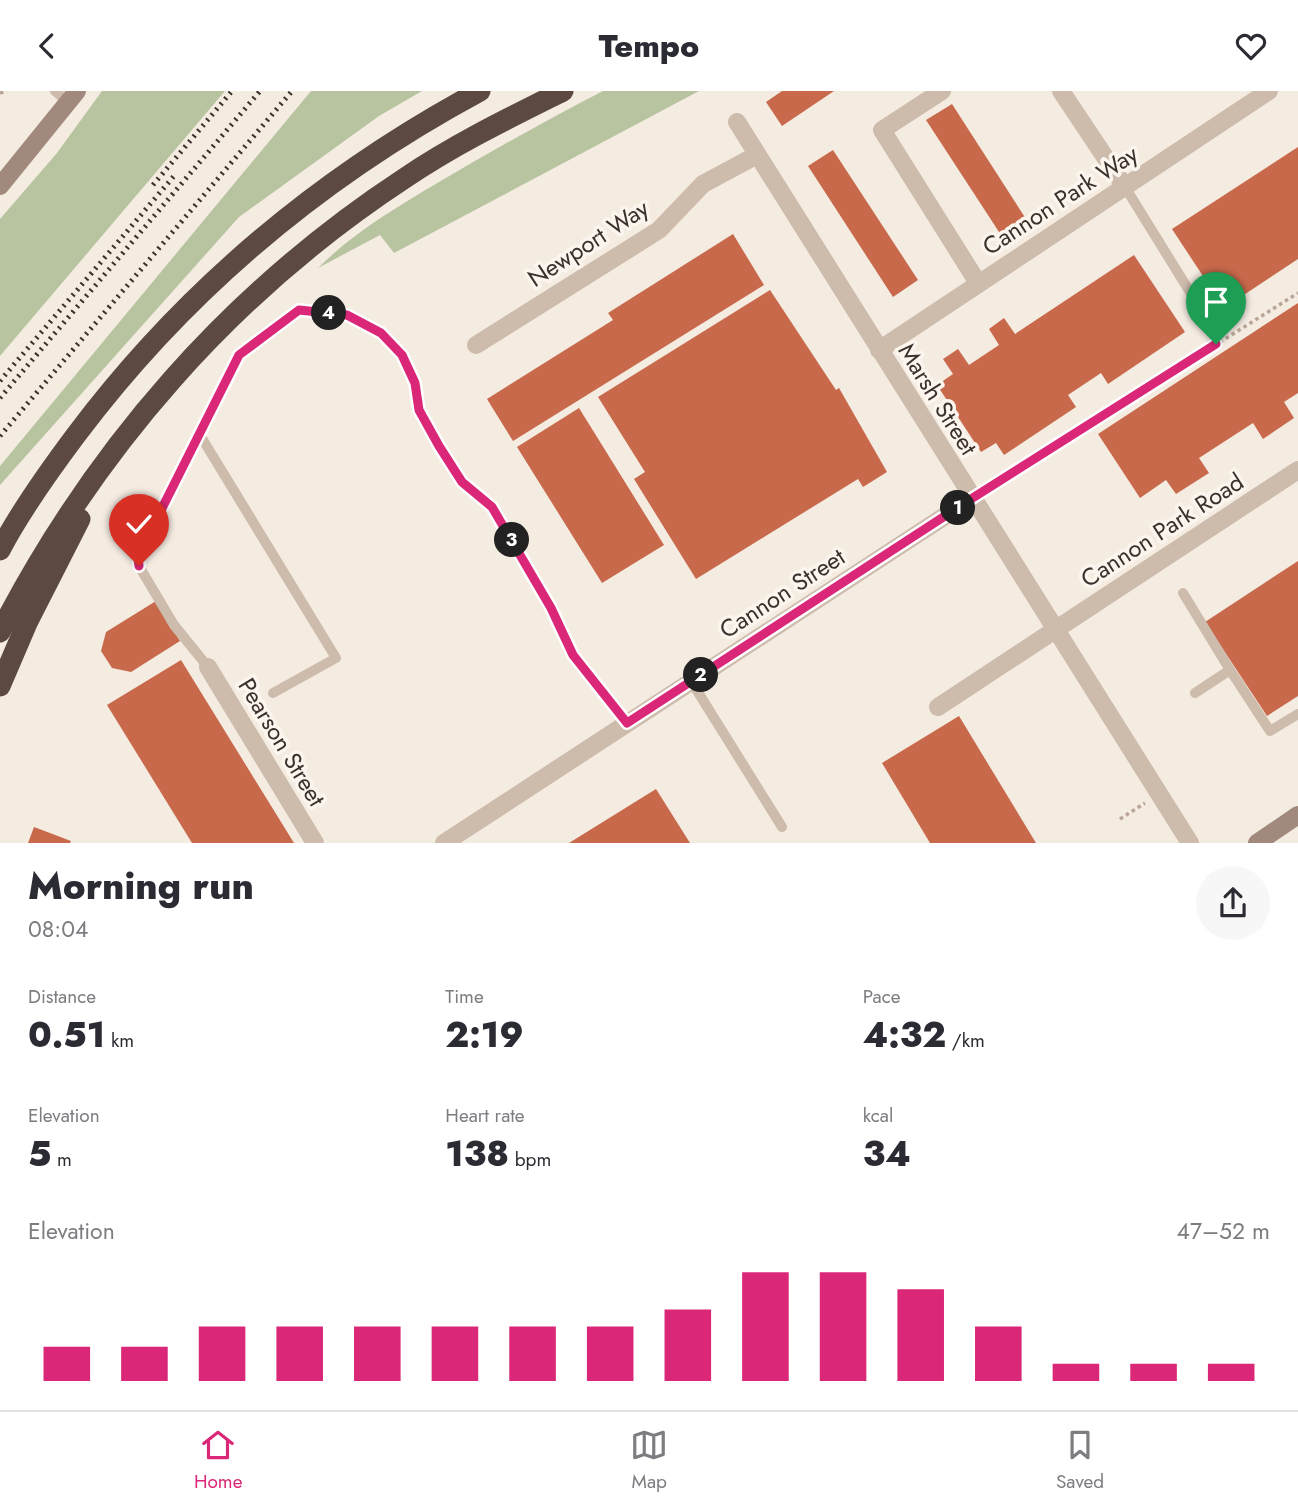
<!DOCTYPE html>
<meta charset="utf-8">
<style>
:root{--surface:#fff;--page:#f7f7f7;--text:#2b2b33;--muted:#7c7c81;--line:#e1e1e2;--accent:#db2777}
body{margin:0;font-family:Jost,sans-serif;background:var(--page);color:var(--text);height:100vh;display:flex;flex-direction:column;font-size:26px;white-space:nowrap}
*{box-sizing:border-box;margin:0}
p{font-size:23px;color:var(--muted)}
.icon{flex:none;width:38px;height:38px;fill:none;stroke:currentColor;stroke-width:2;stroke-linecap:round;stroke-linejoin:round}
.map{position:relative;height:752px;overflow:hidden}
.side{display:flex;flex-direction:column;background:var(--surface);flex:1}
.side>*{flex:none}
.pin{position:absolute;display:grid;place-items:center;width:60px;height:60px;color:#fff;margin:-72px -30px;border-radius:50% 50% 50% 0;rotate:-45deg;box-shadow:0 0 7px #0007}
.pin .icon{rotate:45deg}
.km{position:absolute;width:35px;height:35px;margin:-18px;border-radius:50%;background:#222;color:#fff;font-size:19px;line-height:35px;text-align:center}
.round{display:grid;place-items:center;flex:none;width:74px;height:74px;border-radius:37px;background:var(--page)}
.summary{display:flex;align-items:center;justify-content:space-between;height:119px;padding:0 28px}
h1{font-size:38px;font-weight:800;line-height:52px}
.stats{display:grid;grid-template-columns:repeat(3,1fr);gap:10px;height:119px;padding:7px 28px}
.stats div{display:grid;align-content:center}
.stats b{font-size:35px;font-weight:800}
.stats small{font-size:19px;font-weight:400}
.stats p{font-size:19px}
.chart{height:196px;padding:14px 28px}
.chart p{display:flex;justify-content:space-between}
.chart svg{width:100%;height:126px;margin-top:7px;stroke:var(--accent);stroke-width:6}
header{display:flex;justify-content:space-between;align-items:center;height:91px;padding:0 28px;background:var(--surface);font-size:32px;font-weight:800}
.menu{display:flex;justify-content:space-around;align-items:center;height:98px;border-top:2px solid var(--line);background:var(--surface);font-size:19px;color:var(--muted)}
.menu a{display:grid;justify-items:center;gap:4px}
.menu .selected{color:var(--accent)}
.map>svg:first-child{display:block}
.green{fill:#b8c4a0}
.building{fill:#c8694b}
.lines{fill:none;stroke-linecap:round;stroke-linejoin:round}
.path{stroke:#b9a596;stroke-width:3.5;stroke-dasharray:3.5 3.5;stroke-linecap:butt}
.lane{stroke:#cdbbac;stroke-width:10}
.street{stroke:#cdbbac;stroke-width:18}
.secondary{stroke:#a18a7d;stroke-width:18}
.highway{stroke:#5c4a42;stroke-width:21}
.rail{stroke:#3b302b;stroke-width:5;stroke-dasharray:2 5;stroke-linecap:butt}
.route-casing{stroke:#fff;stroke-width:14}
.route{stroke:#db2777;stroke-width:9}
.labels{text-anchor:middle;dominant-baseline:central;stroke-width:7;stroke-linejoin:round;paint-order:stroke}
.street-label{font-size:24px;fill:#3b302b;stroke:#fbf5ee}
</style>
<header><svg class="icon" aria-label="back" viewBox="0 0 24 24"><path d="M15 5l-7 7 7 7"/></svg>Tempo<svg class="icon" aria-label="heart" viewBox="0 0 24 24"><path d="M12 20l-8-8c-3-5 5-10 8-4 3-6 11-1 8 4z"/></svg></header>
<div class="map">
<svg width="1298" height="752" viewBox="0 0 1298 752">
<rect width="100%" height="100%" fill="#f4ebe1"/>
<!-- green -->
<g class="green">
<path d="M 102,0 L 225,0 L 0,265 L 0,128 L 57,62 Z"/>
<path d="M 311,0 L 422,0 L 379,25 L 239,126 L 0,394 L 0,375 Z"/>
<path d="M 603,0 L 699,0 L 394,162 L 380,144 L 318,177 C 353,142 397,116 439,91 C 493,59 547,29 603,0 Z"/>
</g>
<!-- building -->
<g class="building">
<path d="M 782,0 L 834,0 L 782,35 L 766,11 Z"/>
<path d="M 952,13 L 1026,128 L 1001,144 L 926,29 Z"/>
<path d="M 1298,56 L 1298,168 L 1224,217 L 1172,138 Z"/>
<path d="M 833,59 L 918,189 L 893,206 L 808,75 Z"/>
<path d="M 733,143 L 764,194 L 513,350 L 487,308 L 613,229 L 608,222 Z"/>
<path d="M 1134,164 L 1185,241 L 1108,293 L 1101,282 L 1068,304 L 1076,316 L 1004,364 L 996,352 L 981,361 L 937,294 L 953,283 L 943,268 L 958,258 L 969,274 L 999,254 L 989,238 L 1004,227 L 1015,243 Z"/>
<path d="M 770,199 L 836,299 L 839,297 L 887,381 L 863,396 L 858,388 L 696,488 L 634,388 L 645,381 L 598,306 Z"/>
<path d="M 1298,212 L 1298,302 L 1284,311 L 1294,327 L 1263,348 L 1253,332 L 1199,367 L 1209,382 L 1176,403 L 1166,389 L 1140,407 L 1098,343 Z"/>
<path d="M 579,317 L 664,454 L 602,492 L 517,356 Z"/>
<path d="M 1298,470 L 1298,605 L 1267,625 L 1205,531 Z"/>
<path d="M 156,510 L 180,550 L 131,581 L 112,577 L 101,560 L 106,541 Z"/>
<path d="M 181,569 L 294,752 L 192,752 L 107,614 Z"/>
<path d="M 959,625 L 1036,752 L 930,752 L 882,672 Z"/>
<path d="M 656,698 L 690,752 L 569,752 Z"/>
<path d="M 34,736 L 71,750 L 70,752 L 28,752 Z"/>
</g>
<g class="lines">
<!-- path -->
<g class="path">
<path d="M 0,2 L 7,0"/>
<path d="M 989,397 L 1298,202"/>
<path d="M 1120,728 L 1145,712"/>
</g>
<!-- lane -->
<g class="lane">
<path d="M 55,0 L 69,12"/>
<path d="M 1125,96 L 1203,222"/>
<path d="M 200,344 L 336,567 L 273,602"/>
<path d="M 1183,502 L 1230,579"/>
<path d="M 208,576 L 174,534 L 139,475 L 138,465 L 239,264 L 299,219 L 347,224 L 381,242 L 402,264 L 415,292 L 419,319 L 439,355 L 462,391 L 492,416 L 551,517 L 573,564 L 627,632"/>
<path d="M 691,590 L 782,736"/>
<path d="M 1195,602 L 1230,579 L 1270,640 L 1298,623"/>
</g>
<!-- street -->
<g class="street">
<path d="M 942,0 L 882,39 L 978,192"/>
<path d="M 1061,0 L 1125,96"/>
<path d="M 737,31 L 1190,752"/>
<path d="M 476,254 L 659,139 L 703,93 L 757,64"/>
<path d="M 879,259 L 1269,0"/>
<path d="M 208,576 L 315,752"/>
<path d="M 938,616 L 1298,379"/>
<path d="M 444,752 L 971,408"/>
</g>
<!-- secondary -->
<g class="secondary">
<path d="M 0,95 L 77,0"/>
<path d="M 1257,752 L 1298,724"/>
</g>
<!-- highway -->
<g class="highway">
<path d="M 0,459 C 21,419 49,380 76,344 C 184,200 322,85 480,0"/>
<path d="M 0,541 C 95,357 231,201 405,87 C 455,53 509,27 563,0"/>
<path d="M 0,595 L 27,532 L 80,428"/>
</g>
<!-- rail -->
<g class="rail">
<path d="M 153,94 L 232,0"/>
<path d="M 0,290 L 174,85"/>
<path d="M 0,307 L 260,0"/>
<path d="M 0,345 L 292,0"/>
</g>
</g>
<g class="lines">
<defs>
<path id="route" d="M 139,475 L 138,465 L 239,264 L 299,219 L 347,224 L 381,242 L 402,264 L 415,292 L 419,319 L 439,355 L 462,391 L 492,416 L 551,517 L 573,564 L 627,632 L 971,408 L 1216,253"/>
</defs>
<!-- route casing -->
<use href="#route" class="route-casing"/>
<!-- route -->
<use href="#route" class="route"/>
</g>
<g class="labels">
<!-- street labels -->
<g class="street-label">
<text transform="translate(1060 109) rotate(-33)">Cannon Park Way</text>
<text transform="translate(588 152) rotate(-33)">Newport Way</text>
<text transform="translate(938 308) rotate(58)">Marsh Street</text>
<text transform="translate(1162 439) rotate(-33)">Cannon Park Road</text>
<text transform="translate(782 502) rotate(-33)">Cannon Street</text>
<text transform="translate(282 651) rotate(59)">Pearson Street</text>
</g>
</g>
</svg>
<div class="pin" style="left:1216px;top:253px;background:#1e9e55"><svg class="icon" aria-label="arrive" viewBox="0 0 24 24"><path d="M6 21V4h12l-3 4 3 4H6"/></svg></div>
<div class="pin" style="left:139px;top:475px;background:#d93025"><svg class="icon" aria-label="check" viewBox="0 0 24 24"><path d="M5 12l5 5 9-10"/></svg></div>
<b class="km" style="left:958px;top:417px">1</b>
<b class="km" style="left:701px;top:584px">2</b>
<b class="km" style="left:512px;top:449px">3</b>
<b class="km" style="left:329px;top:222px">4</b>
</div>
<section class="side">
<div class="summary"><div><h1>Morning run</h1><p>08:04</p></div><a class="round"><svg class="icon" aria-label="share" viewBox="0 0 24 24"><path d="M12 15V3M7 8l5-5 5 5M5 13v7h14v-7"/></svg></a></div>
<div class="stats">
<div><p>Distance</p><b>0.51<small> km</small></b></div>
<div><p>Time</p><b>2:19</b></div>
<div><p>Pace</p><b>4:32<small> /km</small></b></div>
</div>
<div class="stats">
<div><p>Elevation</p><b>5<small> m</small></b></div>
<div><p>Heart rate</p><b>138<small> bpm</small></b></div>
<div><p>kcal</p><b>34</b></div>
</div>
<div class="chart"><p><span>Elevation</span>47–52 m</p>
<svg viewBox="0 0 160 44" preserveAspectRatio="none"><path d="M5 44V32M15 44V32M25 44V25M35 44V25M45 44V25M55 44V25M65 44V25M75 44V25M85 44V19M95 44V6M105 44V6M115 44V12M125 44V25M135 44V38M145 44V38M155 44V38"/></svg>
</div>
</section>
<nav class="menu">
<a class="selected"><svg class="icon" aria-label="home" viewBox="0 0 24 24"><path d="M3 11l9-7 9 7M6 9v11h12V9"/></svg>Home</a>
<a><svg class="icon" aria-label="map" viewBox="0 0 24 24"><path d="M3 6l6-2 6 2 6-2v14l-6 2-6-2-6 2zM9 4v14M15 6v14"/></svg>Map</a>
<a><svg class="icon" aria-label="saved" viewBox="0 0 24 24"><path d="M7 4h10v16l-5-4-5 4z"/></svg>Saved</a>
</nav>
